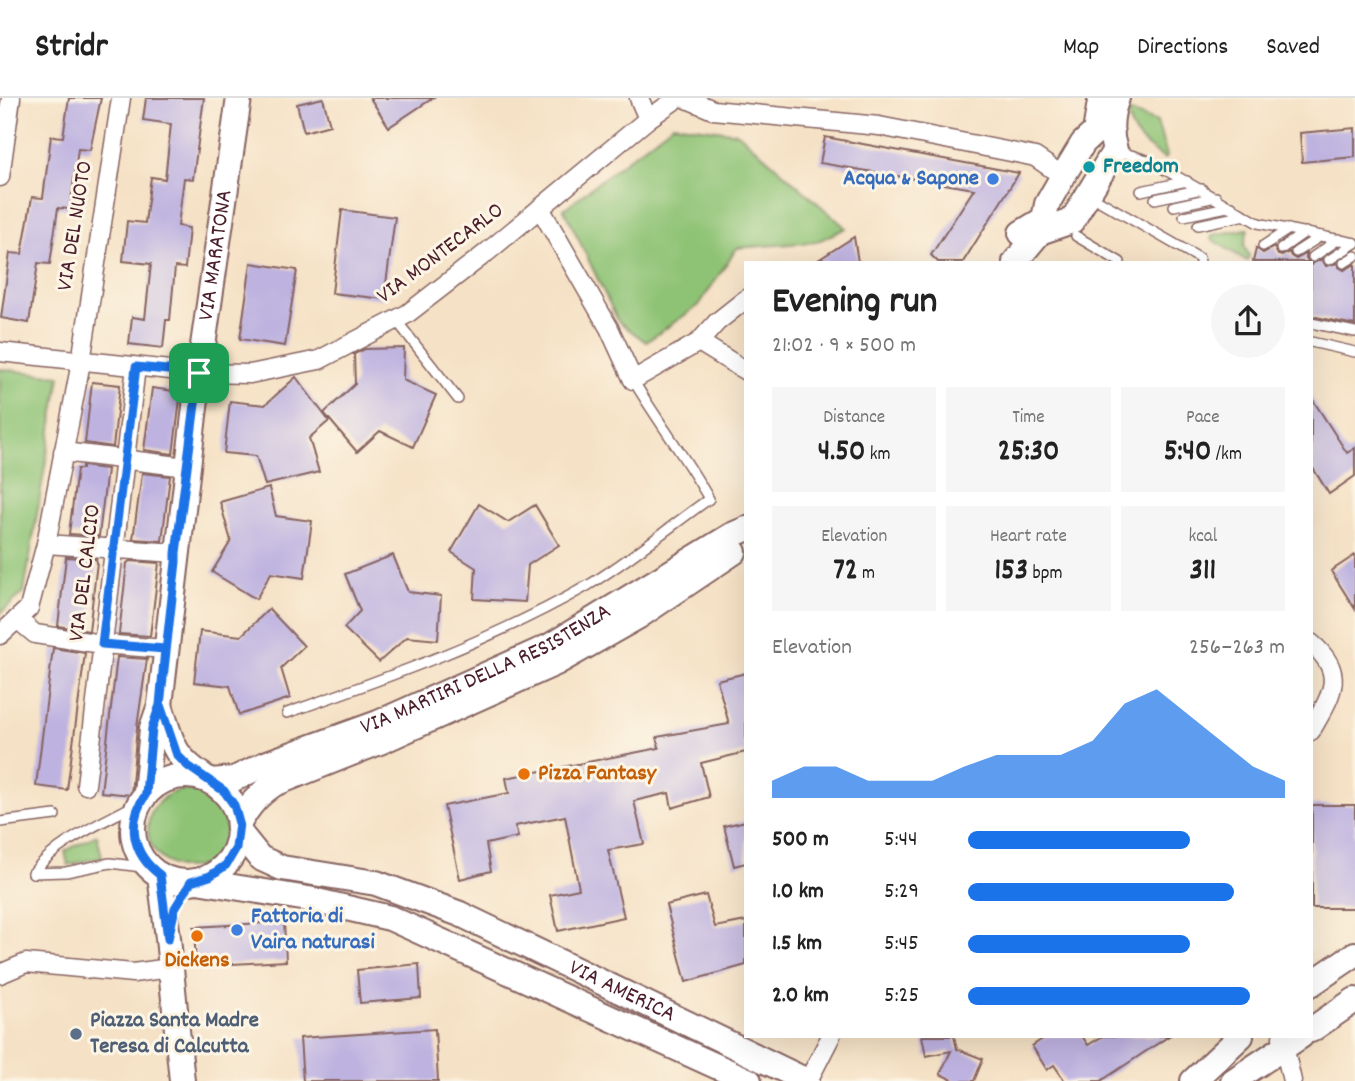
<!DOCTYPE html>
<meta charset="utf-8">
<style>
:root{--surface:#fff;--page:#f6f6f6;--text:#222;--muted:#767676;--line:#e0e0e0;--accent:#1a73e8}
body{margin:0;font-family:Dekko,sans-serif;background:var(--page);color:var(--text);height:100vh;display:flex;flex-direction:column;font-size:26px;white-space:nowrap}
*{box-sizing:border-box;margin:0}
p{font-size:23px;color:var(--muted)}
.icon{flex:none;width:38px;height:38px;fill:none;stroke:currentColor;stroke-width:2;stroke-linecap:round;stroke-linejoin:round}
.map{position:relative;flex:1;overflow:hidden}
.panel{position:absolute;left:744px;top:163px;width:569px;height:777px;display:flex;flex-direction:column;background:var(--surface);border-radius:0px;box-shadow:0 7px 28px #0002}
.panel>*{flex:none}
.pin{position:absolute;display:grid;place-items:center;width:60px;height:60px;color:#fff;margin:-30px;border-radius:14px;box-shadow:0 4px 10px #0006}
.round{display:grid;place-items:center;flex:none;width:74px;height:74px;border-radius:37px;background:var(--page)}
.head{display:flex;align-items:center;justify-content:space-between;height:119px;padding:0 28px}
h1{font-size:38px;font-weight:800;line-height:52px}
.metrics{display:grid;grid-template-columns:repeat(3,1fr);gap:10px;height:119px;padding:7px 28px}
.metrics div{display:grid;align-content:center;border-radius:0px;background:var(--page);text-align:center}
.metrics b{font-size:30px;font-weight:800}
.metrics small{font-size:19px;font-weight:400}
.metrics p{font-size:19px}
.chart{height:196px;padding:14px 28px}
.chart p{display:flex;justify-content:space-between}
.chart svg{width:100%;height:126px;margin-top:7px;fill:var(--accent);opacity:.7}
ul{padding:0 28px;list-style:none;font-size:23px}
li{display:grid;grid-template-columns:112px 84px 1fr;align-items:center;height:52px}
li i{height:18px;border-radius:9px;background:var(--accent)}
header{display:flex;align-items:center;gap:42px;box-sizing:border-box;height:98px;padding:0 35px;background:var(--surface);border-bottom:2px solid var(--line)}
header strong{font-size:33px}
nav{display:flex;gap:38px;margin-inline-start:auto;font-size:24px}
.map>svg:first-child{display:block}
.green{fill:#8ec375;stroke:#6c7150;stroke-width:2}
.building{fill:#beb2e0}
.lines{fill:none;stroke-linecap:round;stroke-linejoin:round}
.lane-casing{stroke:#866361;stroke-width:12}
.street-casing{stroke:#866361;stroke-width:21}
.secondary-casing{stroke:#866361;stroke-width:28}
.lane{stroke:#fff;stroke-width:9}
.street{stroke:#fff;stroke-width:18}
.secondary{stroke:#fff;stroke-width:24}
.route-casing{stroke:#fff;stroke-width:14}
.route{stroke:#1a73e8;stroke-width:9}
.culture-dot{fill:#0f9aa8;stroke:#fcf5e5;stroke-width:2.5}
.shop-dot{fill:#3f7fe0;stroke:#fcf5e5;stroke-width:2.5}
.food-dot{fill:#e8710a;stroke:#fcf5e5;stroke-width:2.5}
.service-dot{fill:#5c6f8a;stroke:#fcf5e5;stroke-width:2.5}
.labels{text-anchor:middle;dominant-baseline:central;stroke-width:6;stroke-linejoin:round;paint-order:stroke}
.culture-label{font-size:23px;font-weight:bold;fill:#0d838f;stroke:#fcf5e5;text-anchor:start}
.shop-label{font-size:23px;font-weight:bold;fill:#366cbe;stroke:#fcf5e5;text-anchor:end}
.street-label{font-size:23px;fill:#4a1f2b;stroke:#fcf5e5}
.food-label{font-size:23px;font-weight:bold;fill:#c56008;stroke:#fcf5e5;text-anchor:start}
.service-label{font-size:23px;font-weight:bold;fill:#4e5e75;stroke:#fcf5e5;text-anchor:start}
</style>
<header>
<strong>Stridr</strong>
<nav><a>Map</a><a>Directions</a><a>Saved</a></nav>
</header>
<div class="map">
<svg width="1355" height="983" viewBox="0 0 1355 983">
<rect width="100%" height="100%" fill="#fcf5e5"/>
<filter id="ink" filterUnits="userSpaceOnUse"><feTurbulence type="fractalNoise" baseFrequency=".0143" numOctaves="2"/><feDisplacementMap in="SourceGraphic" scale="14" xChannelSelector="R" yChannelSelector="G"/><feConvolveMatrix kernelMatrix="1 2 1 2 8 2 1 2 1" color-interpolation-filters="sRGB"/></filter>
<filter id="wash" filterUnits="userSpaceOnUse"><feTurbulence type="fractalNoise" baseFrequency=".00686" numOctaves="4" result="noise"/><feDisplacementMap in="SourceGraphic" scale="28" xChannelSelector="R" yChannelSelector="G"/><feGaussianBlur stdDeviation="1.57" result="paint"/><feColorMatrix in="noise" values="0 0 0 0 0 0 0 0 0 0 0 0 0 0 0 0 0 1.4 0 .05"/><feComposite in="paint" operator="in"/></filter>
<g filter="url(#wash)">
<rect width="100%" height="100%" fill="#f5e1c5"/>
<!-- green -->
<g class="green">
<path d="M 1128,13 L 1157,24 L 1167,58 L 1165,61 C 1146,48 1129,38 1128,13 Z"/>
<path d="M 673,26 L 738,35 L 846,130 L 816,144 L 737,150 L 699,207 L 646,244 L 618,223 L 564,111 Z"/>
<path d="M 1248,131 L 1244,148 L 1249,158 L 1247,163 L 1211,141 L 1213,137 Z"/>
<path d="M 0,271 L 60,278 L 24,494 L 0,516 Z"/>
<circle cx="187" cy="731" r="39"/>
<path d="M 97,737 L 102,759 L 68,767 L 65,753 Z"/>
</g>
<g id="blocks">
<!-- building -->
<g class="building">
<path d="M 69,0 L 101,0 L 90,52 L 78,51 L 70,111 L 58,110 L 50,166 L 38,165 L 29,225 L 1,220 L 10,155 L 22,156 L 32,99 L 43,100 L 51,38 L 63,39 Z"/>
<path d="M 146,0 L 204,0 L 193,81 L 184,80 L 178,128 L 189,130 L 185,170 L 175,169 L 170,222 L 166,222 L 163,250 L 129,246 L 132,219 L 145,221 L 151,166 L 123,163 L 127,123 L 145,125 L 151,79 L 165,81 L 171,26 L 143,22 Z"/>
<path d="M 323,0 L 330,27 L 304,34 L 297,6 Z"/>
<path d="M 370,0 L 433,0 L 389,29 Z"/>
<path d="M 1355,30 L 1355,59 L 1302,64 L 1300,35 Z"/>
<path d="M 825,39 L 1019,75 L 963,164 L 938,164 L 931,157 L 974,91 L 820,65 Z"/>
<path d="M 342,112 L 395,119 L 384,201 L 332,195 Z"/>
<path d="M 854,139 L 858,164 L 815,164 Z"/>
<path d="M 1274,149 L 1278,157 L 1282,158 L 1289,154 L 1291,158 L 1296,161 L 1307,155 L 1306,160 L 1309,164 L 1253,164 L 1256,150 L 1263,155 Z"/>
<path d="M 1322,161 L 1326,168 L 1337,165 L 1339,169 L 1344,172 L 1355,166 L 1355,227 L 1311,218 L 1311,166 Z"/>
<path d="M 251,165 L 297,172 L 285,248 L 240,241 Z"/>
<path d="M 404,250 L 403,282 L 436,297 L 413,349 L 380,333 L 357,354 L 324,315 L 355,286 L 354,256 L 365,251 Z"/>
<path d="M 296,279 L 329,323 L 309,340 L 319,374 L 265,387 L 256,358 L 224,355 L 230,303 L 265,307 Z"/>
<path d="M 92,284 L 120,287 L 113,349 L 85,345 Z"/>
<path d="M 152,290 L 181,294 L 173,356 L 144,352 Z"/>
<path d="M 1311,299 L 1347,355 L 1355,350 L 1355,378 L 1329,396 L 1311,367 Z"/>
<path d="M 82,368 L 107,371 L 99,438 L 69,436 L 77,371 L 82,371 Z"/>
<path d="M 142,375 L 170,378 L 162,443 L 133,441 Z"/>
<path d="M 269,390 L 276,418 L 312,423 L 304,480 L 271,475 L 256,501 L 212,474 L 231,443 L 220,404 Z"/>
<path d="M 479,406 L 508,424 L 535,407 L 559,447 L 528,467 L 525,504 L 474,501 L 476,470 L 451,454 Z"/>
<path d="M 393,457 L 408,494 L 441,498 L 438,542 L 407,539 L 379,564 L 344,530 L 360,513 L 345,476 Z"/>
<path d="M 1355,457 L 1355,511 L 1331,473 Z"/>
<path d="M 66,459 L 96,461 L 97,464 L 89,533 L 58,528 Z"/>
<path d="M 130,463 L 159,465 L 150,538 L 119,536 L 127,465 Z"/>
<path d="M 269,511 L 304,548 L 281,570 L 290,600 L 239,617 L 230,588 L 194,584 L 200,533 L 241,538 Z"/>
<path d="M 53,550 L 85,555 L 67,692 L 36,688 Z"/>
<path d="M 117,559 L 147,561 L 137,629 L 131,697 L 101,694 Z"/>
<path d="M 746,575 L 746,654 L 701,665 L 709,699 L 672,710 L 669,695 L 634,703 L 644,746 L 608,752 L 624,819 L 558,833 L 550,797 L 579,791 L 565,718 L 515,728 L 518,739 L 486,746 L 491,773 L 460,781 L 444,708 L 509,695 L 506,680 L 659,650 L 657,639 L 729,626 L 717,582 Z"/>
<rect x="1312" y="707" width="43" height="103"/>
<path d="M 746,723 L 746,765 L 734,768 L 724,728 Z"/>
<path d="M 706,797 L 715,829 L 746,823 L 746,867 L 686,884 L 666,807 Z"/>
<path d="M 284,824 L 286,863 L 196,868 L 194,829 Z"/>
<path d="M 419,866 L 421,900 L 360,905 L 357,872 Z"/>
<path d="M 435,931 L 438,983 L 303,983 L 300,940 Z"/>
<path d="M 922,938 L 954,938 L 957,951 L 983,961 L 974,983 L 955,983 L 940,976 L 951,953 L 926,958 Z"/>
<path d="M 1047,938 L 1082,938 L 1088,947 L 1103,938 L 1169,938 L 1101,983 L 1065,983 L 1054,967 L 1047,972 L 1032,948 Z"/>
</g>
</g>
</g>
<g filter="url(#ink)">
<use href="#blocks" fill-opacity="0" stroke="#866361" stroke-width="2"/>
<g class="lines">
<defs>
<g id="lane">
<path d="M 1118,53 L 1150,63 L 1258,125 L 1355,145"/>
<path d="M 1141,93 L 1187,83"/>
<path d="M 1155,101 L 1202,91"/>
<path d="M 1098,102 L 1199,160 L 1200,164"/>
<path d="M 1174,108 L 1216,99"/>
<path d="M 1184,118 L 1232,108"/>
<path d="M 1198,127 L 1245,117"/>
<path d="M 1076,138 L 1120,164"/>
<path d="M 1263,148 L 1289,131"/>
<path d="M 1281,151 L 1305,134"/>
<path d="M 1296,154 L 1321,138"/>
<path d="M 1313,159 L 1339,141"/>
<path d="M 1329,162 L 1355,145"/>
<path d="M 1344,165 L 1355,158"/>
<path d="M 396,222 L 458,301"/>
<path d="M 1311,225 L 1355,234"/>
<path d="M 1311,244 L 1355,254"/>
<path d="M 287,615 C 390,579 493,542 587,488 C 628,464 670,428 709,401 C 686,360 657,322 633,282"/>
<path d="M 0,724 L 55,717"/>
<path d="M 33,775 C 58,742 105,724 140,704"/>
<path d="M 33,775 L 66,774 L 110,765 L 150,770"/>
</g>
<g id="street">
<path d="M 639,0 L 648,21"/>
<path d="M 685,0 L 713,12 L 879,28 L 1026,57 L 1035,59 L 1063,78"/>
<path d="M 0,79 L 11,0"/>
<path d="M 540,110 L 609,230 L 633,282 L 699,244 L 717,224 L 746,201"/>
<path d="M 699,244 L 746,273"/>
<path d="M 0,254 L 199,275 L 250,276 L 319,262 L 407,216 L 486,155 L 648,21 L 678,0"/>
<path d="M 63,354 L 187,369"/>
<path d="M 46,446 L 176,455"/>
<path d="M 17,521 L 35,536 L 102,546 L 165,551"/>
<path d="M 0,537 L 29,510 L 46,446 L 81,264 L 121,0"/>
<path d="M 1311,545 C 1348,576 1331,597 1311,633"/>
<path d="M 86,687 L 136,269"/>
<path d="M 0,876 L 26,865 L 133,875 L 170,870"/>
<path d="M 1282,939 L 1292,983"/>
<path d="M 808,983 L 831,938"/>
</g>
<g id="secondary">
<path d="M 1021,135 L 1044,121 L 1047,106 L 1063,78 L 1083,45 L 1095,34 L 1100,4"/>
<path d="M 1015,164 L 1040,134 L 1072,123 L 1115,52 C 1109,34 1110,18 1117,0"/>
<path d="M 160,607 C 172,644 171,657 206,680"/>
<circle cx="186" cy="731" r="53"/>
<path id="s1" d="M 211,683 L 234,681 L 265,666 L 378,625 L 550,548 L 732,437 L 746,431"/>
<path id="s2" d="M 146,696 L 152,630 L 160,607 L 199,275 L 239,0"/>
<path d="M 239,725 C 249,707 258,697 274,686 L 382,643 L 556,565 L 639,518 L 734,454"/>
<path id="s3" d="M 239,734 L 260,760 L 282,770 L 376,785 L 460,816 L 807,983"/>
<path d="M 160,777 L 168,840 L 182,983"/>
<path d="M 197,783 L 308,801 L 390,820 L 749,983"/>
<path d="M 1311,886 L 1355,856"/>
<path d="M 1311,932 L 1355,902"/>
<path d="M 1193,983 L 1241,938"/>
<path d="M 1233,983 L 1301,938"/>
</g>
</defs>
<!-- lane casing -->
<use href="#lane" class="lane-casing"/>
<!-- street casing -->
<use href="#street" class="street-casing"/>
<!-- secondary casing -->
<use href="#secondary" class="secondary-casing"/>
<!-- lane -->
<use href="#lane" class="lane"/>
<!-- street -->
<use href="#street" class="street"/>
<!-- secondary -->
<use href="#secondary" class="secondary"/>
</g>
</g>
<g class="lines" filter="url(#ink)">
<defs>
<path id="route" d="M 199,275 L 176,455 L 176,464 L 160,607 L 152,630 L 146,696 C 126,725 132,756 160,777 L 168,841 L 175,810 L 191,784 L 210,778 L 226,767 L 236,750 L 239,725 L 234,707 L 224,693 L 188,668 L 177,657 L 160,607 L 165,551 L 102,546 L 136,269 L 199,275"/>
</defs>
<!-- route casing -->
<use href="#route" class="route-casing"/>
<!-- route -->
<use href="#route" class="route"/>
</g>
<!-- markers -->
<circle class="culture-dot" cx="1089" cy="69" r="7"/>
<g class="shop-dot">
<circle cx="993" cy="81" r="7"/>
<circle cx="237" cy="832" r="7"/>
</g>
<g class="food-dot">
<circle cx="524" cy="676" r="7"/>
<circle cx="197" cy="838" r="7"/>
</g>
<circle class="service-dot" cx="76" cy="936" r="7"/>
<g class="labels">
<!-- culture labels -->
<g class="culture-label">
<text x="1103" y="69">Freedom</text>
</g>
<!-- shop labels -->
<g class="shop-label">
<text x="979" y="81">Acqua &amp; Sapone</text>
<text x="251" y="819" text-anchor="start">Fattoria di<tspan x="251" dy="26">Vaira naturasi</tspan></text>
</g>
<!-- street labels -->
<g class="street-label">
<text transform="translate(76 128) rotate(-81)">VIA DEL NUOTO</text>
<text transform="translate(441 156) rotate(-37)">VIA MONTECARLO</text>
<text stroke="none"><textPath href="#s2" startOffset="544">VIA MARATONA</textPath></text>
<text transform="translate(86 475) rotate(-83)">VIA DEL CALCIO</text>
<text stroke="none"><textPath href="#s1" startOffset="298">VIA MARTIRI DELLA RESISTENZA</textPath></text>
<text stroke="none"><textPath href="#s3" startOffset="422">VIA AMERICA</textPath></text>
</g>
<!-- food labels -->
<g class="food-label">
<text x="538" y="676">Pizza Fantasy</text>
<text x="197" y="863" text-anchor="middle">Dickens</text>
</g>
<!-- service labels -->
<g class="service-label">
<text x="90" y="923">Piazza Santa Madre<tspan x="90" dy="26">Teresa di Calcutta</tspan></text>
</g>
</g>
</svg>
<div class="pin" style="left:199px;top:275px;background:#1e9e55"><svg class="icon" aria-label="arrive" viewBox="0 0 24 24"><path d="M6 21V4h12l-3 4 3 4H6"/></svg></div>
<section class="panel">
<div class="head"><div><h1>Evening run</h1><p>21:02 · 9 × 500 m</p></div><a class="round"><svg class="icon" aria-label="share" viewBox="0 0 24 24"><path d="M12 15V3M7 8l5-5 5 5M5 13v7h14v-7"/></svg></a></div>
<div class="metrics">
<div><p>Distance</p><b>4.50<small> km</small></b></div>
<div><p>Time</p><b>25:30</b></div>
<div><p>Pace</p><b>5:40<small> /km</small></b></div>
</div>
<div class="metrics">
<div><p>Elevation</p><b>72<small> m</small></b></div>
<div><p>Heart rate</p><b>153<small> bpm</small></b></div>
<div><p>kcal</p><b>311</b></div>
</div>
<div class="chart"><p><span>Elevation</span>256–263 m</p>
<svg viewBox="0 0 160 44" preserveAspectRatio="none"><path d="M0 44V38L10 33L20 33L30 38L40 38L50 38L60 33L70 29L80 29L90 29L100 24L110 11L120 6L130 15L140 24L150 33L160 38V44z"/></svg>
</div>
<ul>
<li><b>500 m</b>5:44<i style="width:70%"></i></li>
<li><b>1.0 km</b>5:29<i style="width:84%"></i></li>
<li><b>1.5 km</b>5:45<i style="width:70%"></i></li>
<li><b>2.0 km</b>5:25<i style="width:89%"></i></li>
</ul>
</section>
</div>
